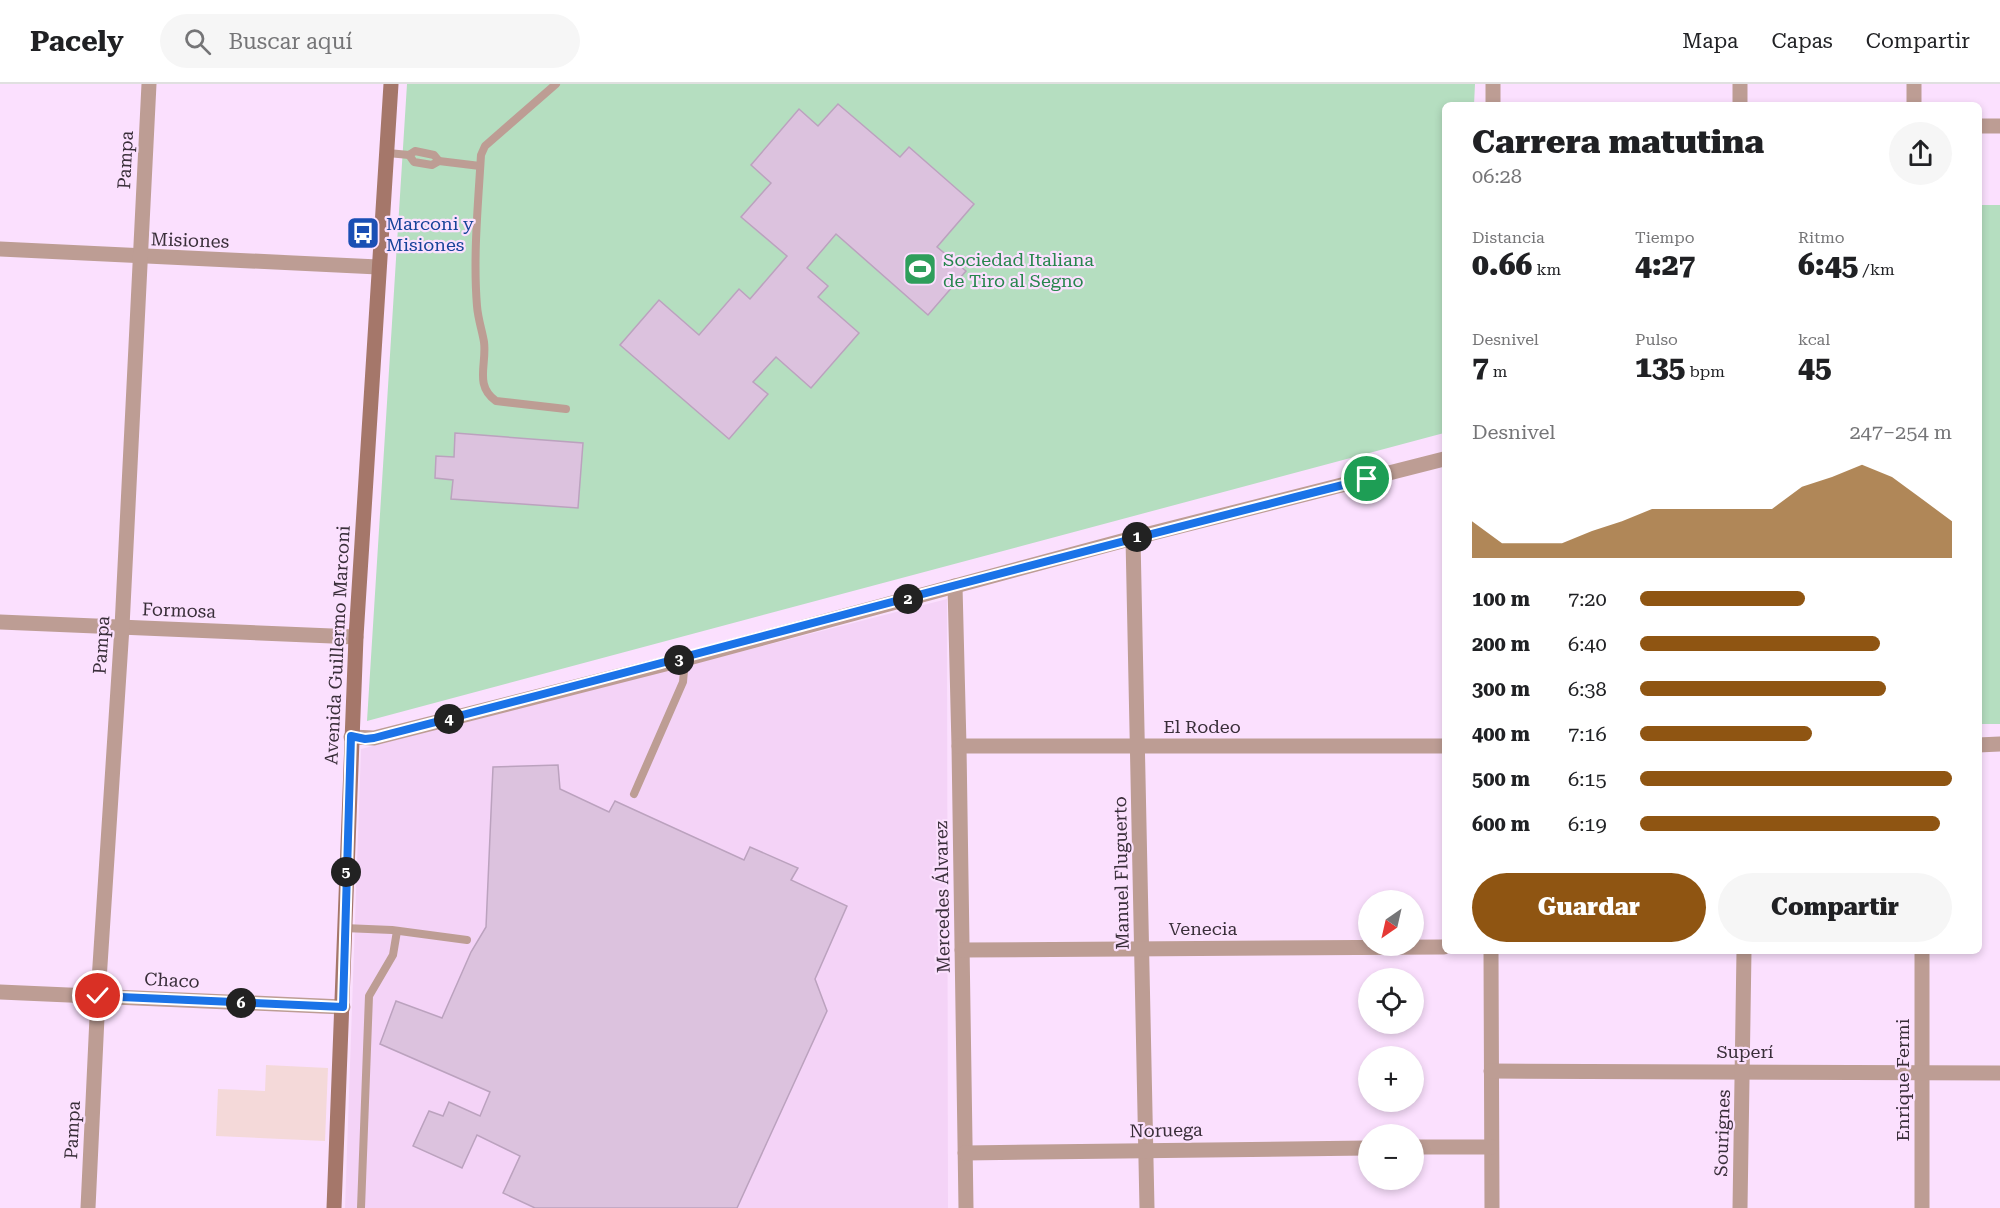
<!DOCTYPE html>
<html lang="es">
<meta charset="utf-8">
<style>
:root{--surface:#fff;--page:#f6f6f6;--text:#202124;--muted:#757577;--line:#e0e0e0;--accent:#8f5512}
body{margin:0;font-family:"Roboto Serif",serif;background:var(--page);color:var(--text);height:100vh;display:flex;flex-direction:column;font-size:22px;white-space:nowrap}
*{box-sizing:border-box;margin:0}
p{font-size:20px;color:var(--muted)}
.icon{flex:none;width:33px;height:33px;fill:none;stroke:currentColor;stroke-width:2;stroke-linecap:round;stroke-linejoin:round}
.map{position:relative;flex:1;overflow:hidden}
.sheet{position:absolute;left:1442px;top:18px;width:540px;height:852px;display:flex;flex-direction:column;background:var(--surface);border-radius:9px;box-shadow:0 3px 9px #0003}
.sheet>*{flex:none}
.needle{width:39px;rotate:214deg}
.buttons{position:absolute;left:1358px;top:806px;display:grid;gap:12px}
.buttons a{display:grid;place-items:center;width:66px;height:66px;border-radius:50%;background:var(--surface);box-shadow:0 3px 9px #0003;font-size:30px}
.pin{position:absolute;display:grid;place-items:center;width:51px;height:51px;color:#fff;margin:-26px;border:3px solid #fff;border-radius:50%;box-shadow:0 2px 6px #0007}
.km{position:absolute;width:30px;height:30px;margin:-15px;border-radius:50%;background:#222;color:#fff;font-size:16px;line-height:30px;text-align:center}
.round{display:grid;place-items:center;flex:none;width:63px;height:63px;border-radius:32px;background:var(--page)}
.head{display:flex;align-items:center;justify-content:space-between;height:102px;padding:0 30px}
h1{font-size:33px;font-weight:800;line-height:45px}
.stats{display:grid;grid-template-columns:repeat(3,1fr);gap:9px;height:102px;padding:6px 30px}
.stats div{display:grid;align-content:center}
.stats b{font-size:30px;font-weight:800}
.stats small{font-size:16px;font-weight:400}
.stats p{font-size:16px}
.chart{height:168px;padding:12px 30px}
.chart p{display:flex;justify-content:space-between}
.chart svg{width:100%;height:108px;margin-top:6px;fill:var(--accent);opacity:.7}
.cta{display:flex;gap:12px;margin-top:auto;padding:12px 30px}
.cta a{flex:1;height:69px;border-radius:36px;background:var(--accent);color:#fff;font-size:24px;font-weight:800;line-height:69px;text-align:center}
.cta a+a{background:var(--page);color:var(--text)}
ul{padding:0 30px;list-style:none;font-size:20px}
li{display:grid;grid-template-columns:96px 72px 1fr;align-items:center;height:45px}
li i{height:15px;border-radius:8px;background:var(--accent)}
header{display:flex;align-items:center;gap:36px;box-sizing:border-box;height:84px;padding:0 30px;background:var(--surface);border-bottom:2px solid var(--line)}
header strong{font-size:28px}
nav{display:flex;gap:33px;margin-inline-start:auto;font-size:21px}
.search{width:420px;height:54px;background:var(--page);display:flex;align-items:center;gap:15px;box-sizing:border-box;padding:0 21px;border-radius:33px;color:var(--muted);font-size:22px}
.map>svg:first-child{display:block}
.commercial{fill:#f4d9d9}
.built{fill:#f4d3f7}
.green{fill:#b5dec0}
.building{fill:#dcc2de;stroke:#bba2be;stroke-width:1.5}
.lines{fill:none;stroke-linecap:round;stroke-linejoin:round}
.lane{stroke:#bd9d94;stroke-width:8}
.street{stroke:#bd9d94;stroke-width:15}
.secondary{stroke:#a5776a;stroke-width:15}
.route-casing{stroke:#fff;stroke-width:12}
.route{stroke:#1a73e8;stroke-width:8}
.labels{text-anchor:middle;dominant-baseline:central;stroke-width:4.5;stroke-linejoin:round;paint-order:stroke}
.street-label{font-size:18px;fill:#392e39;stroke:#fbe0fe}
.transit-label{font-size:18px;fill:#164399;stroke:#fbe0fe;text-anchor:start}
.leisure-label{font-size:18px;fill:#27864d;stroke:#fbe0fe;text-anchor:start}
</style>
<header>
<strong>Pacely</strong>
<div class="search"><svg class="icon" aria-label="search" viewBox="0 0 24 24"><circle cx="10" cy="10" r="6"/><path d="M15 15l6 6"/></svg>Buscar aquí</div>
<nav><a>Mapa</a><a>Capas</a><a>Compartir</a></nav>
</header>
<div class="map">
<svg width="2000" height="1124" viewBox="0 0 2000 1124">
<rect width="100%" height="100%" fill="#fbe0fe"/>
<!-- commercial -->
<path class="commercial" d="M 266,981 L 328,984 L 325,1057 L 216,1052 L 218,1005 L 265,1007 Z"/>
<!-- built -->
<path class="built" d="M 947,515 L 948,1124 L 345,1124 L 361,665 Z"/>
<!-- green -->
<g class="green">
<path d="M 407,0 L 1475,0 L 1474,21 L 1444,21 L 1444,349 L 367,637 Z"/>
<rect x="1978" y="121" width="22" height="519"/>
</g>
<!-- building -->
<g class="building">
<path d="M 838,20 L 900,73 L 909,63 L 974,120 L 937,163 L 966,187 L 928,231 L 836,150 L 807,184 L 828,202 L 818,213 L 859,249 L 811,304 L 776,273 L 753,298 L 768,310 L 729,355 L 620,261 L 659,216 L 699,251 L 739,205 L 750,215 L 787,172 L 741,133 L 771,99 L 751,81 L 799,25 L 818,42 Z"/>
<path d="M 455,349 L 583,359 L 578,424 L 451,415 L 453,396 L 435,394 L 436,372 L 454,373 Z"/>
<path d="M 558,681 L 560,705 L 609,728 L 615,717 L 744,776 L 750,763 L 798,784 L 791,796 L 847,822 L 815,895 L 827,927 L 737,1124 L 535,1124 L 503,1109 L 520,1072 L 477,1051 L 462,1084 L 413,1062 L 429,1027 L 443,1032 L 449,1018 L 480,1032 L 490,1008 L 380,960 L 396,917 L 442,934 L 471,868 L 486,843 L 493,683 Z"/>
</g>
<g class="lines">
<!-- lane -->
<g class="lane">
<path d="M 556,0 L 485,62 L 481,71 C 478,121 473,173 477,222 C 478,235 482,246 484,258 C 487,281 474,301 496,317 L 566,325"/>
<path d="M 388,69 L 409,71 L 415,67 L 434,71 L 439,77"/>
<path d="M 409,71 L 414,78 L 432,81 L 439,77 L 480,82"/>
<path d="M 634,710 L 683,598 L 685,575"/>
<path d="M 344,844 L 392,846 L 467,856"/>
<path d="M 361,1124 L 369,912 L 393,871 L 397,847"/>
</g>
<!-- street -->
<g class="street">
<path d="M 1493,21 L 1493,0"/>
<path d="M 1740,21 L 1740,0"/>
<path d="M 1914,21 L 1914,0"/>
<path d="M 1978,42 L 2000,42"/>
<path d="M 0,165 L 378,183"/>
<path d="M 1133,454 L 1147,1124"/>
<path d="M 955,502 L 959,662 L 966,1124"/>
<path d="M 0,538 L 356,553"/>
<path d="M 351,653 L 374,654 L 685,575 L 1133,454 L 1444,375"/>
<path d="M 1978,661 L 2000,660"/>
<path d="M 959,662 L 1444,662"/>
<path d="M 962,866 L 1444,863"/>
<path d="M 1491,867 L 1492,1124"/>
<path d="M 1922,867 L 1922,1124"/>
<path d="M 0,908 L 343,923"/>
<path d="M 1491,987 L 2000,989"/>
<path d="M 1413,1063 L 1491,1063"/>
<path d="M 965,1069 L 1368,1064"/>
<path d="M 88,1124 L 98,912 L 122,543 L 149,0"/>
<path d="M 1740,1124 L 1744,867"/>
</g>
<!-- secondary -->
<path class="secondary" d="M 334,1124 L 356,553 L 391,0"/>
</g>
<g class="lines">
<defs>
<path id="route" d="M 98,912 L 343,923 L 351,652 L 365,655 L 374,654 C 705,569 1035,478 1367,395"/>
</defs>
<!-- route casing -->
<use href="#route" class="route-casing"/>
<!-- route -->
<use href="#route" class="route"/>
</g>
<!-- icons -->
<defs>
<symbol id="bus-square" viewBox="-11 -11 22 22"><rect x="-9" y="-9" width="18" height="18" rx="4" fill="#1a4fb4" stroke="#fbe0fe"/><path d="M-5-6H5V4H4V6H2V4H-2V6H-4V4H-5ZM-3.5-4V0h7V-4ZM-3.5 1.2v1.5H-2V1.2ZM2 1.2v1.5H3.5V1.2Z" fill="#fff"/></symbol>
<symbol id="stadium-square" viewBox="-11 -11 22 22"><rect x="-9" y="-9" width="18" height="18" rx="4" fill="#2e9e5b" stroke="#fbe0fe"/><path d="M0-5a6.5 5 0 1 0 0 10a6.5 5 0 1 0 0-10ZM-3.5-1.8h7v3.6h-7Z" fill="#fff"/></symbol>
</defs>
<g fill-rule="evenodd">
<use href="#bus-square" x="344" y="130" width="38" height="38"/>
<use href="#stadium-square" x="901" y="166" width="38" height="38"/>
</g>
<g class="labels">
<!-- street labels -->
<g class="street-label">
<text transform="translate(125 76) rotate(-87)">Pampa</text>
<text transform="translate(190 156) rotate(2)">Misiones</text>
<text transform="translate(179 526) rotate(2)">Formosa</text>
<text transform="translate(101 561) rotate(-86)">Pampa</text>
<text transform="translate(337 561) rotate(-87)">Avenida Guillermo Marconi</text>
<text x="1202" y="642">El Rodeo</text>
<text transform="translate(1121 789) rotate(-91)">Manuel Fluguerto</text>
<text transform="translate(942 813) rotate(-91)">Mercedes Álvarez</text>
<text x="1203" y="844">Venecia</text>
<text transform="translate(172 896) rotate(3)">Chaco</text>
<text x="1745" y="967">Superí</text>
<text transform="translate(1902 996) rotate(-90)">Enrique Fermi</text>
<text transform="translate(72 1046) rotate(-87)">Pampa</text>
<text transform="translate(1166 1046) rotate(-1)">Noruega</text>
<text transform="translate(1722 1049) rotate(-88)">Sourignes</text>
</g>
<!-- transit labels -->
<g class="transit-label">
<text x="386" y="139">Marconi y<tspan x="386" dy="21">Misiones</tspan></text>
</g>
<!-- leisure labels -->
<g class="leisure-label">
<text x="943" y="175">Sociedad Italiana<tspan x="943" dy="21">de Tiro al Segno</tspan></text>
</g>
</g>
</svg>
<div class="buttons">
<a><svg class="needle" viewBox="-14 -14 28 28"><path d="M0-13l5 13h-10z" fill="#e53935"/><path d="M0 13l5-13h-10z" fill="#757577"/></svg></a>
<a><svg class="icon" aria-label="locate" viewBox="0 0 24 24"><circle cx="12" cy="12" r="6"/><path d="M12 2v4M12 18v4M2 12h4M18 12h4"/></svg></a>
<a>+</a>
<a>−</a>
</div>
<div class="pin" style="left:1367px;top:395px;background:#1e9e55"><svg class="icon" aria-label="arrive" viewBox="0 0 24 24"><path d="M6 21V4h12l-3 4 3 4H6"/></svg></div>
<div class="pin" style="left:98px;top:912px;background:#d93025"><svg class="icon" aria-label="check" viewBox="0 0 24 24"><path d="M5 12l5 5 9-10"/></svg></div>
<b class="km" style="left:1137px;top:453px">1</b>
<b class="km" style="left:908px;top:515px">2</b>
<b class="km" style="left:679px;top:576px">3</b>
<b class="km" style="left:449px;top:635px">4</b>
<b class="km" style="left:346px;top:788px">5</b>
<b class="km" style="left:241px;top:919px">6</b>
<section class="sheet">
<div class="head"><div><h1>Carrera matutina</h1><p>06:28</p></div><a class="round"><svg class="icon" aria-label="share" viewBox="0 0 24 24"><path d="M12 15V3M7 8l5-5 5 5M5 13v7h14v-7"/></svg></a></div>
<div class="stats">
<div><p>Distancia</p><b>0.66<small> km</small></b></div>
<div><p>Tiempo</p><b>4:27</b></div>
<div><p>Ritmo</p><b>6:45<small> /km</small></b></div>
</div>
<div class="stats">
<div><p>Desnivel</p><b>7<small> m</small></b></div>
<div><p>Pulso</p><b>135<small> bpm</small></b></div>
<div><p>kcal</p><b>45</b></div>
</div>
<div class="chart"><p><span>Desnivel</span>247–254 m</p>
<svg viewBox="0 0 160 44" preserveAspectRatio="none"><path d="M0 44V29L10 38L20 38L30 38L40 33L50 29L60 24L70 24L80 24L90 24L100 24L110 15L120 11L130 6L140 11L150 20L160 29V44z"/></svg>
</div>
<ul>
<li><b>100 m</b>7:20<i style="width:53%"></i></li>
<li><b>200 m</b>6:40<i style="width:77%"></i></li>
<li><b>300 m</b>6:38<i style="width:79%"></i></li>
<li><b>400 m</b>7:16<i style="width:55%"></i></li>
<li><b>500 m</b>6:15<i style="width:100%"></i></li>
<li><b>600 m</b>6:19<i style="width:96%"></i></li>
</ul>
<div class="cta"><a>Guardar</a><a>Compartir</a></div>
</section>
</div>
